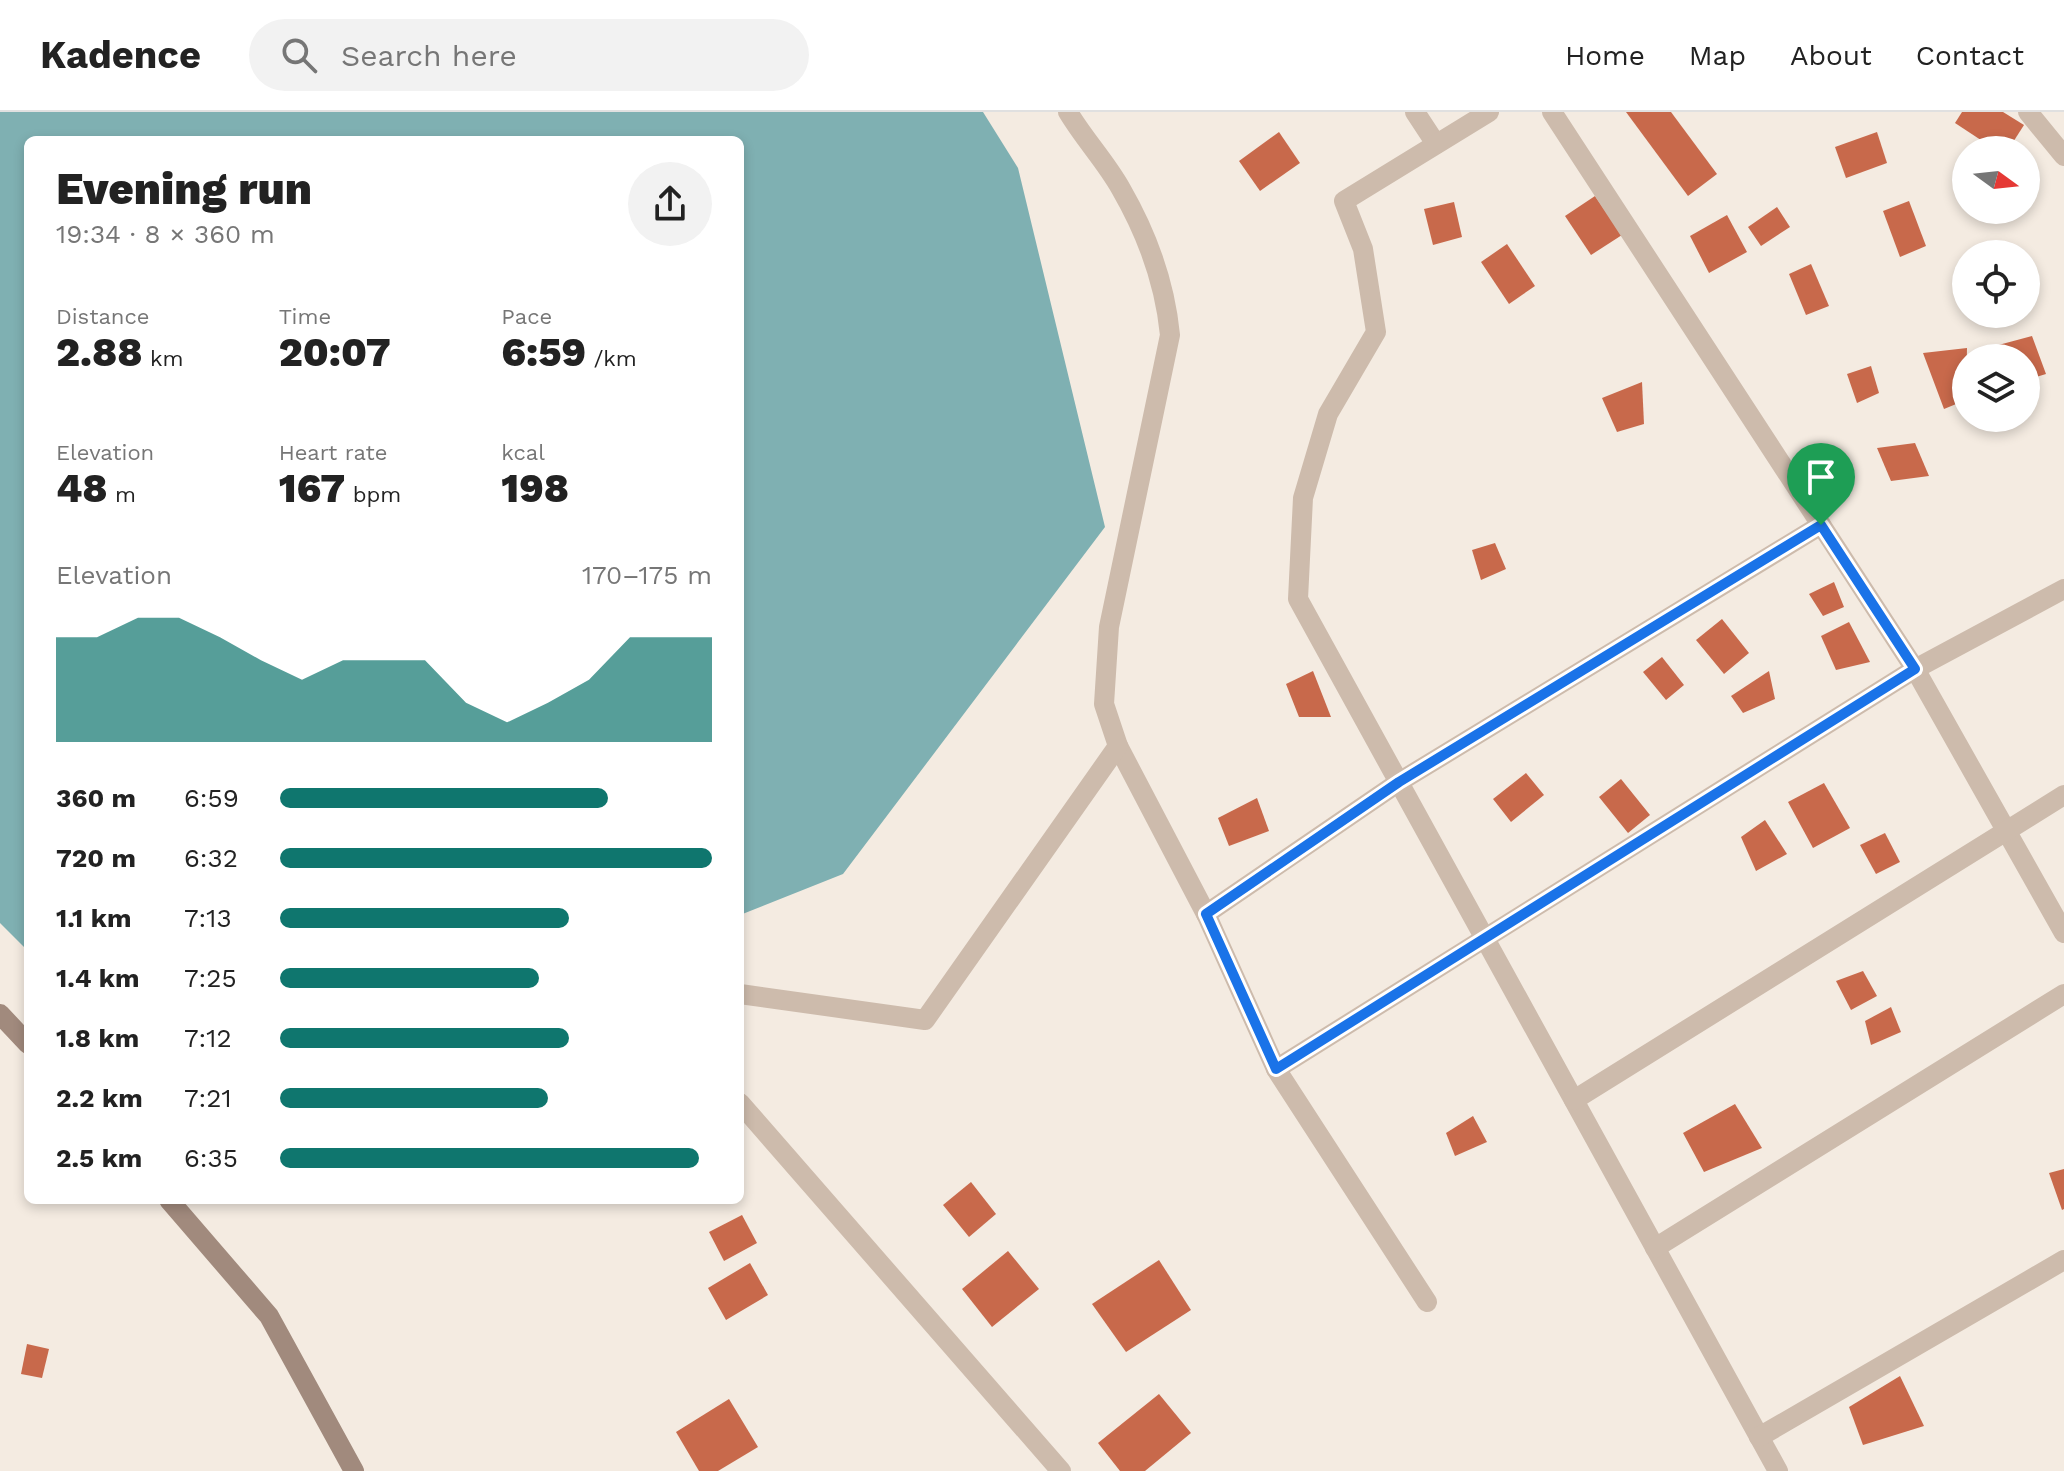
<!DOCTYPE html>
<meta charset="utf-8">
<style>
:root{--surface:#fff;--page:#f2f2f2;--text:#222;--muted:#767676;--line:#e0e0e0;--accent:#0f766e}
body{margin:0;font-family:"Work Sans",sans-serif;background:var(--page);color:var(--text);height:100vh;display:flex;flex-direction:column;font-size:30px;white-space:nowrap}
*{box-sizing:border-box;margin:0}
p{font-size:26px;color:var(--muted)}
.icon{flex:none;width:44px;height:44px;fill:none;stroke:currentColor;stroke-width:2;stroke-linecap:round;stroke-linejoin:round}
.map{position:relative;flex:1;overflow:hidden}
.side{position:absolute;left:24px;top:24px;width:720px;height:1068px;display:flex;flex-direction:column;background:var(--surface);border-radius:12px;box-shadow:0 4px 12px #0003}
.side>*{flex:none}
.needle{width:52px;rotate:105deg}
.tools{position:absolute;left:1952px;top:24px;display:grid;gap:16px}
.tools a{display:grid;place-items:center;width:88px;height:88px;border-radius:50%;background:var(--surface);box-shadow:0 4px 12px #0003;font-size:40px}
.pin{position:absolute;display:grid;place-items:center;width:68px;height:68px;color:#fff;margin:-82px -34px;border-radius:50% 50% 50% 0;rotate:-45deg;box-shadow:0 0 8px #0007}
.pin .icon{rotate:45deg}
.round{display:grid;place-items:center;flex:none;width:84px;height:84px;border-radius:42px;background:var(--page)}
.head{display:flex;align-items:center;justify-content:space-between;height:136px;padding:0 32px}
h1{font-size:44px;font-weight:800;line-height:60px}
.stats{display:grid;grid-template-columns:repeat(3,1fr);gap:12px;height:136px;padding:8px 32px}
.stats div{display:grid;align-content:center}
.stats b{font-size:40px;font-weight:800}
.stats small{font-size:22px;font-weight:400}
.stats p{font-size:22px}
.chart{height:224px;padding:16px 32px}
.chart p{display:flex;justify-content:space-between}
.chart svg{width:100%;height:144px;margin-top:8px;fill:var(--accent);opacity:.7}
ul{padding:0 32px;list-style:none;font-size:26px}
li{display:grid;grid-template-columns:128px 96px 1fr;align-items:center;height:60px}
li i{height:20px;border-radius:10px;background:var(--accent)}
header{display:flex;align-items:center;gap:48px;box-sizing:border-box;height:112px;padding:0 40px;background:var(--surface);border-bottom:2px solid var(--line)}
header strong{font-size:38px}
nav{display:flex;gap:44px;margin-inline-start:auto;font-size:28px}
.search{width:560px;height:72px;background:var(--page);display:flex;align-items:center;gap:20px;box-sizing:border-box;padding:0 28px;border-radius:44px;color:var(--muted);font-size:30px}
.map>svg:first-child{display:block}
.water{fill:#7fb0b2}
.building{fill:#c8694b}
.lines{fill:none;stroke-linecap:round;stroke-linejoin:round}
.street{stroke:#cdbbac;stroke-width:20}
.secondary{stroke:#a18a7d;stroke-width:20}
.route-casing{stroke:#fff;stroke-width:16}
.route{stroke:#1a73e8;stroke-width:10}
</style>
<header>
<strong>Kadence</strong>
<div class="search"><svg class="icon" aria-label="search" viewBox="0 0 24 24"><circle cx="10" cy="10" r="6"/><path d="M15 15l6 6"/></svg>Search here</div>
<nav><a>Home</a><a>Map</a><a>About</a><a>Contact</a></nav>
</header>
<div class="map">
<svg width="2064" height="1359" viewBox="0 0 2064 1359">
<rect width="100%" height="100%" fill="#f4ebe1"/>
<!-- water -->
<path class="water" d="M 0,0 L 983,0 L 1018,56 L 1105,415 L 843,762 L 740,803 L 740,28 L 28,28 L 28,839 L 0,811 Z"/>
<!-- building -->
<g class="building">
<path d="M 1626,0 L 1671,0 L 1717,62 L 1688,84 Z"/>
<path d="M 1962,0 L 2003,0 L 2024,13 L 2008,38 L 1996,38 L 1955,11 Z"/>
<path d="M 1279,20 L 1300,51 L 1260,79 L 1239,49 Z"/>
<path d="M 1877,20 L 1887,51 L 1846,66 L 1835,35 Z"/>
<path d="M 1595,84 L 1622,123 L 1591,143 L 1565,104 Z"/>
<path d="M 1909,89 L 1926,134 L 1900,145 L 1883,99 Z"/>
<path d="M 1454,90 L 1462,125 L 1433,133 L 1424,97 Z"/>
<path d="M 1777,95 L 1790,115 L 1761,134 L 1748,115 Z"/>
<path d="M 1727,103 L 1747,140 L 1709,161 L 1690,124 Z"/>
<path d="M 1507,132 L 1535,174 L 1509,192 L 1481,150 Z"/>
<path d="M 1811,152 L 1829,194 L 1806,203 L 1789,162 Z"/>
<path d="M 2032,224 L 2046,262 L 2026,268 L 2026,246 L 1997,246 L 1991,235 Z"/>
<path d="M 1967,236 L 1966,288 L 1944,297 L 1923,241 Z"/>
<path d="M 1871,254 L 1879,281 L 1857,291 L 1847,262 Z"/>
<path d="M 1642,270 L 1644,312 L 1617,320 L 1602,286 Z"/>
<path d="M 1915,331 L 1929,364 L 1891,369 L 1877,336 Z"/>
<path d="M 1495,431 L 1506,457 L 1481,468 L 1472,438 Z"/>
<path d="M 1834,470 L 1844,495 L 1823,504 L 1809,482 Z"/>
<path d="M 1722,507 L 1749,541 L 1724,562 L 1696,528 Z"/>
<path d="M 1849,510 L 1870,550 L 1836,558 L 1821,524 Z"/>
<path d="M 1662,545 L 1684,573 L 1666,588 L 1643,560 Z"/>
<path d="M 1313,559 L 1331,605 L 1299,605 L 1286,572 Z"/>
<path d="M 1769,559 L 1775,587 L 1743,601 L 1731,584 Z"/>
<path d="M 1526,661 L 1544,683 L 1511,710 L 1493,687 Z"/>
<path d="M 1621,667 L 1650,703 L 1628,721 L 1599,685 Z"/>
<path d="M 1824,671 L 1850,716 L 1813,736 L 1788,690 Z"/>
<path d="M 1257,686 L 1269,719 L 1229,734 L 1218,706 Z"/>
<path d="M 1765,708 L 1787,742 L 1756,759 L 1741,725 Z"/>
<path d="M 1885,721 L 1900,750 L 1876,762 L 1860,733 Z"/>
<path d="M 1863,859 L 1877,884 L 1851,898 L 1836,869 Z"/>
<path d="M 1891,895 L 1901,920 L 1871,933 L 1865,909 Z"/>
<path d="M 1735,992 L 1762,1036 L 1704,1060 L 1683,1021 Z"/>
<path d="M 1473,1004 L 1487,1030 L 1455,1044 L 1446,1021 Z"/>
<path d="M 2064,1057 L 2064,1097 L 2062,1098 L 2049,1061 Z"/>
<path d="M 971,1070 L 996,1102 L 969,1125 L 943,1093 Z"/>
<path d="M 742,1103 L 757,1131 L 724,1149 L 709,1120 Z"/>
<path d="M 1008,1139 L 1039,1177 L 992,1215 L 962,1177 Z"/>
<path d="M 1159,1148 L 1191,1198 L 1126,1240 L 1092,1192 Z"/>
<path d="M 750,1151 L 768,1183 L 726,1208 L 708,1176 Z"/>
<path d="M 27,1232 L 49,1237 L 42,1266 L 21,1262 Z"/>
<path d="M 1900,1264 L 1924,1314 L 1863,1333 L 1849,1295 Z"/>
<path d="M 1159,1282 L 1191,1321 L 1145,1359 L 1120,1359 L 1098,1331 Z"/>
<path d="M 729,1287 L 758,1335 L 718,1359 L 699,1359 L 676,1320 Z"/>
</g>
<g class="lines">
<!-- street -->
<g class="street">
<path d="M 1415,0 L 1436,32"/>
<path d="M 1489,0 L 1344,89 L 1363,137 L 1376,220 L 1328,302 L 1303,386 L 1298,487 L 1778,1359"/>
<path d="M 1552,0 L 1915,557 L 2064,821"/>
<path d="M 2028,0 L 2064,44"/>
<path d="M 1118,634 L 1206,802 L 1276,957 L 1427,1190"/>
<path d="M 1206,802 L 1399,670 L 1821,413"/>
<path d="M 740,882 L 925,908 L 1118,634 L 1104,592 L 1109,515 L 1170,223 C 1165,172 1147,122 1121,77 C 1106,50 1084,27 1068,0"/>
<path d="M 1276,957 L 1915,557 L 2064,477"/>
<path d="M 1574,988 L 2064,683"/>
<path d="M 740,991 L 1061,1359"/>
<path d="M 1655,1136 L 2064,882"/>
<path d="M 1759,1325 L 2064,1148"/>
</g>
<!-- secondary -->
<g class="secondary">
<path d="M 0,902 L 28,932"/>
<path d="M 169,1088 L 269,1204 L 354,1359"/>
</g>
</g>
<g class="lines">
<defs>
<path id="route" d="M 1821,413 L 1915,557 L 1276,957 L 1206,802 L 1399,670 Z"/>
</defs>
<!-- route casing -->
<use href="#route" class="route-casing"/>
<!-- route -->
<use href="#route" class="route"/>
</g>
</svg>
<div class="tools">
<a><svg class="needle" viewBox="-14 -14 28 28"><path d="M0-13l5 13h-10z" fill="#e53935"/><path d="M0 13l5-13h-10z" fill="#767676"/></svg></a>
<a><svg class="icon" aria-label="locate" viewBox="0 0 24 24"><circle cx="12" cy="12" r="6"/><path d="M12 2v4M12 18v4M2 12h4M18 12h4"/></svg></a>
<a><svg class="icon" aria-label="layers" viewBox="0 0 24 24"><path d="M12 4l9 5-9 5-9-5zM3 14l9 5 9-5"/></svg></a>
</div>
<div class="pin" style="left:1821px;top:413px;background:#1e9e55"><svg class="icon" aria-label="arrive" viewBox="0 0 24 24"><path d="M6 21V4h12l-3 4 3 4H6"/></svg></div>
<section class="side">
<div class="head"><div><h1>Evening run</h1><p>19:34 · 8 × 360 m</p></div><a class="round"><svg class="icon" aria-label="share" viewBox="0 0 24 24"><path d="M12 15V3M7 8l5-5 5 5M5 13v7h14v-7"/></svg></a></div>
<div class="stats">
<div><p>Distance</p><b>2.88<small> km</small></b></div>
<div><p>Time</p><b>20:07</b></div>
<div><p>Pace</p><b>6:59<small> /km</small></b></div>
</div>
<div class="stats">
<div><p>Elevation</p><b>48<small> m</small></b></div>
<div><p>Heart rate</p><b>167<small> bpm</small></b></div>
<div><p>kcal</p><b>198</b></div>
</div>
<div class="chart"><p><span>Elevation</span>170–175 m</p>
<svg viewBox="0 0 160 44" preserveAspectRatio="none"><path d="M0 44V12L10 12L20 6L30 6L40 12L50 19L60 25L70 19L80 19L90 19L100 32L110 38L120 32L130 25L140 12L150 12L160 12V44z"/></svg>
</div>
<ul>
<li><b>360 m</b>6:59<i style="width:76%"></i></li>
<li><b>720 m</b>6:32<i style="width:100%"></i></li>
<li><b>1.1 km</b>7:13<i style="width:67%"></i></li>
<li><b>1.4 km</b>7:25<i style="width:60%"></i></li>
<li><b>1.8 km</b>7:12<i style="width:67%"></i></li>
<li><b>2.2 km</b>7:21<i style="width:62%"></i></li>
<li><b>2.5 km</b>6:35<i style="width:97%"></i></li>
</ul>
</section>
</div>
